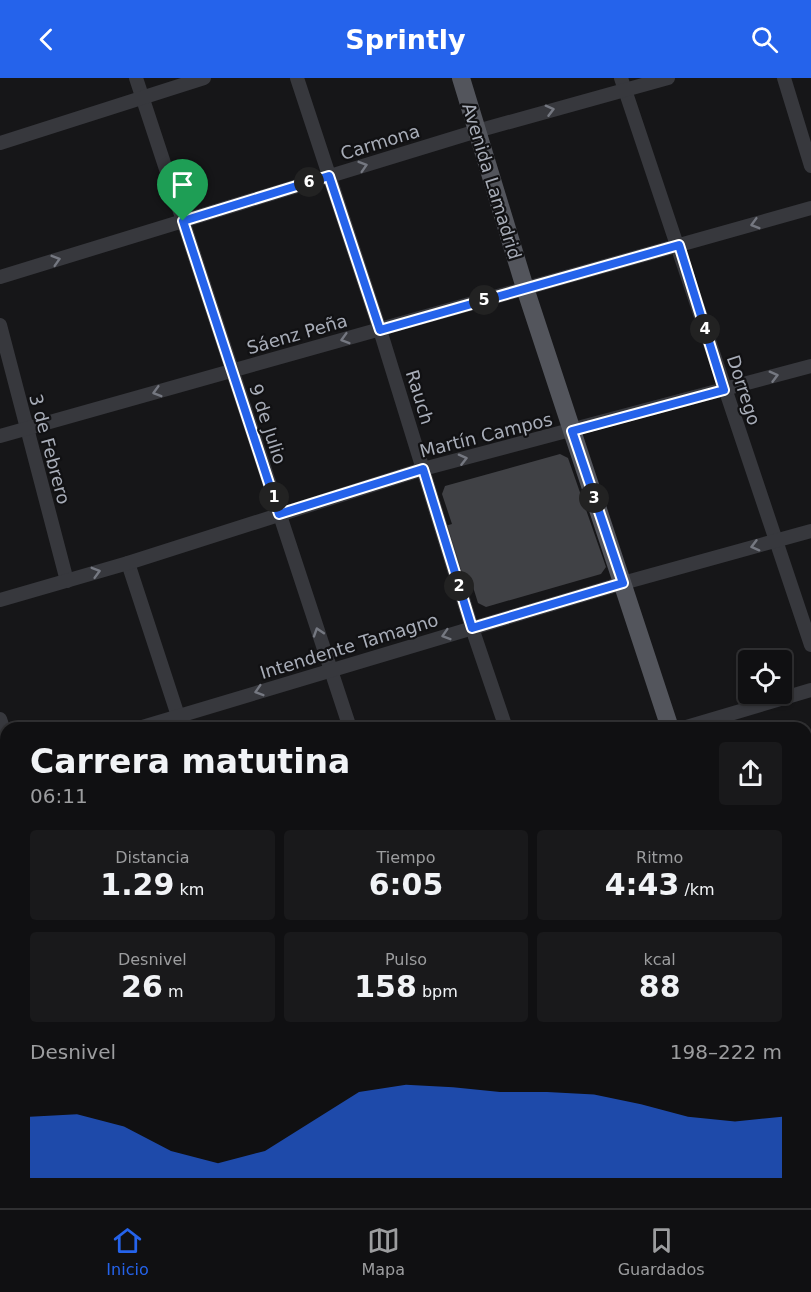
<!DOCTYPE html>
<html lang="es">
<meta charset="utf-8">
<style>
:root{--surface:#101012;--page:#19191b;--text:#f1f3f6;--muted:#9c9d9f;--line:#303032;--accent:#2563eb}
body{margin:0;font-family:"DejaVu Sans",sans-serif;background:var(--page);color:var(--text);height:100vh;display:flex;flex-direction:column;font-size:22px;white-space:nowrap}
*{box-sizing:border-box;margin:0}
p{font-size:20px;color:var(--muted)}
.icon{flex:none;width:33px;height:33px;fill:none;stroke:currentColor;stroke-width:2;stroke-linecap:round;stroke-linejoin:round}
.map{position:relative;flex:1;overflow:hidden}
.panel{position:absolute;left:0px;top:644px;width:812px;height:488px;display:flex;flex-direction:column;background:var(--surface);border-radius:18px 18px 0 0;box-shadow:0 2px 4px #0004,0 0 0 2px var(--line)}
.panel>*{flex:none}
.fabs{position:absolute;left:738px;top:572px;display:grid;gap:12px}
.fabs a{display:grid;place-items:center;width:54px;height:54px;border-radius:6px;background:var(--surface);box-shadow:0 2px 4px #0004,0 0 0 2px var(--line);font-size:30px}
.pin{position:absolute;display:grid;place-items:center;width:51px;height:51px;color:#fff;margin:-62px -26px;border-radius:50% 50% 50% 0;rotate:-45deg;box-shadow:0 0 6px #0007}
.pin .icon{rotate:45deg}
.km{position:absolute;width:30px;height:30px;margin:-15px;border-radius:50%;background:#222;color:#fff;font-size:16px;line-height:30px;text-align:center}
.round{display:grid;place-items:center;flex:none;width:63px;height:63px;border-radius:6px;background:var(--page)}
.head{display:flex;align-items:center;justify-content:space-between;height:102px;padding:0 30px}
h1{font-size:33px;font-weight:700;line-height:45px}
.figures{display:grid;grid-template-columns:repeat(3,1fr);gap:9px;height:102px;padding:6px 30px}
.figures div{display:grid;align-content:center;border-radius:6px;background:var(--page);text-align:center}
.figures b{font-size:30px;font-weight:700}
.figures small{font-size:16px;font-weight:400}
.figures p{font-size:16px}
.chart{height:168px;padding:12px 30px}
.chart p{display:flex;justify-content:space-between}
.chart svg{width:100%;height:108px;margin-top:6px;fill:var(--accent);opacity:.7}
header{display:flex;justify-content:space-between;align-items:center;height:78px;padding:0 30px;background:var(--accent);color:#fff;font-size:27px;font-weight:700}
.dock{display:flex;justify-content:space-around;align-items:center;height:84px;border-top:2px solid var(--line);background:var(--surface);font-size:16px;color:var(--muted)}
.dock a{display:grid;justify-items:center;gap:3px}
.dock .selected{color:var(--accent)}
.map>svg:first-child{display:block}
.building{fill:#404145}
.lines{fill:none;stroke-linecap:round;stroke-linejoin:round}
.minor{stroke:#37383d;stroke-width:14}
.major{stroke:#53555c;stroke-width:18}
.oneway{stroke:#757881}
.route-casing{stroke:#fff;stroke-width:12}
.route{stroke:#2563eb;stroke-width:8}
.labels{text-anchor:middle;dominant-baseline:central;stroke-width:4.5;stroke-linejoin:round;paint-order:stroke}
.street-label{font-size:18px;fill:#a8adb8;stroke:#111113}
</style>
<header><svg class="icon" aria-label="back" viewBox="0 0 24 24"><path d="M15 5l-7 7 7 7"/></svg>Sprintly<svg class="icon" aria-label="search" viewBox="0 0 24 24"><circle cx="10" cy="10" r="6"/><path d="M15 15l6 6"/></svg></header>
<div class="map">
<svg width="811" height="1130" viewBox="0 0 811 1130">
<rect width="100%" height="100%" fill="#161618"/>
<!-- building -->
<path class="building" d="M 560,376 L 568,380 L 606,489 L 601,496 L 486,529 L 478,525 L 470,499 L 464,501 L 445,448 L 452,446 L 442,416 L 445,408 Z"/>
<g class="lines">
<!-- minor -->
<g class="minor">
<path d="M 136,0 L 350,650"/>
<path d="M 297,0 L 380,252 L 472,550 L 506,650"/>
<path d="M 621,0 L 811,567"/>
<path d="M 784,0 L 811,88"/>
<path d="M 0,65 L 204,0"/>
<path d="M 0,199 L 477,53 L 668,0"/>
<path d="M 0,247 L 67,503"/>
<path d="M 0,358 L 811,130"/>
<path d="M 128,485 L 182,650"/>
<path d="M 0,522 L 128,485 L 423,391 L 811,288"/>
<path d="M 0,641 L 6,659"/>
<path d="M 139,650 L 623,505 L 811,453"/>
<path d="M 683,650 L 811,612"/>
<path d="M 0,691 L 6,689"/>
<path d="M 806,773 L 811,772"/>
<path d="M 0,856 L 6,854"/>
<path d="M 806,927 L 811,925"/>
<path d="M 0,1015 L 6,1013"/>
<path d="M 806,1083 L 811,1081"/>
<path d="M 345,1125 L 347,1130"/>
<path d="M 501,1125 L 503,1130"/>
<path d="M 150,1130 L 166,1125"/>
<path d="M 653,1130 L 667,1125"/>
</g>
<!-- major -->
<g class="major">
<path d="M 461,0 L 525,210 L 670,650"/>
<path d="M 806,1055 L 811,1072"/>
</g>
</g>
<!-- one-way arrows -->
<defs><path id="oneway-chevron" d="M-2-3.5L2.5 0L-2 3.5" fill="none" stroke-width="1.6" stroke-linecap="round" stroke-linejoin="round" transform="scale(1.5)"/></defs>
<g class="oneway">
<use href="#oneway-chevron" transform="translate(550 32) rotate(-15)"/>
<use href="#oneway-chevron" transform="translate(363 88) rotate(-17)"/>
<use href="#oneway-chevron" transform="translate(755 146) rotate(164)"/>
<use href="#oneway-chevron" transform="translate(56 182) rotate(-17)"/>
<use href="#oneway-chevron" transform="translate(345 261) rotate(164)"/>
<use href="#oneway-chevron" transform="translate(774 298) rotate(-15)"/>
<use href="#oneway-chevron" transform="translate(157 314) rotate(164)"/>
<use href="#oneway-chevron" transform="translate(463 381) rotate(-14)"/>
<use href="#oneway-chevron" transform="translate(755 468) rotate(165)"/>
<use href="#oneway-chevron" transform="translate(96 494) rotate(-16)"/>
<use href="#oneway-chevron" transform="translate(318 554) rotate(-108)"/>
<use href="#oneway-chevron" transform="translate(446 557) rotate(163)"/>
<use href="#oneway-chevron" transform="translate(259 613) rotate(163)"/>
</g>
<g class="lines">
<defs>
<path id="route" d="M 329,98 L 380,252 L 679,167 L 724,312 L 572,353 L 623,505 L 472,550 L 423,391 L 279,436 L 183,143 Z"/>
</defs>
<!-- route casing -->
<use href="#route" class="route-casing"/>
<!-- route -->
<use href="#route" class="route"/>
</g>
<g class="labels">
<!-- street labels -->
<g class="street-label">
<text transform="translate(380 64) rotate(-17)">Carmona</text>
<text transform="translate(492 103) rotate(73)">Avenida Lamadrid</text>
<text transform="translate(297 256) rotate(-16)">Sáenz Peña</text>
<text transform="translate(744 312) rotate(72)">Dorrego</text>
<text transform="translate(420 319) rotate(73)">Rauch</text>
<text transform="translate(268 346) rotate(72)">9 de Julio</text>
<text transform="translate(486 357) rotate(-14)">Martín Campos</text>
<text transform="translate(50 371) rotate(75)">3 de Febrero</text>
<text transform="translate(349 568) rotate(-17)">Intendente Tamagno</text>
</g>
</g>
</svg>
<div class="fabs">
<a><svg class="icon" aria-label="locate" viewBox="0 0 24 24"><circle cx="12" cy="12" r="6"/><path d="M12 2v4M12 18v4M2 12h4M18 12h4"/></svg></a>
</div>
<div class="pin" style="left:183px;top:143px;background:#1e9e55"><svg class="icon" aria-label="arrive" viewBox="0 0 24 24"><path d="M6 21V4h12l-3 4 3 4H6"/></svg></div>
<b class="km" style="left:274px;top:419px">1</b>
<b class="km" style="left:459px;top:508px">2</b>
<b class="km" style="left:594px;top:420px">3</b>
<b class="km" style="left:705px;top:251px">4</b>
<b class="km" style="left:484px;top:222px">5</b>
<b class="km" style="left:309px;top:104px">6</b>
<section class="panel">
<div class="head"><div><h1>Carrera matutina</h1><p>06:11</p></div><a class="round"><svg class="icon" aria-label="share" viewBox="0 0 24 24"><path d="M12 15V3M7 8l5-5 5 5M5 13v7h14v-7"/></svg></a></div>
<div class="figures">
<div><p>Distancia</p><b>1.29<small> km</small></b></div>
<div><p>Tiempo</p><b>6:05</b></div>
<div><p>Ritmo</p><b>4:43<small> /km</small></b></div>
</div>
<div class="figures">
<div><p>Desnivel</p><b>26<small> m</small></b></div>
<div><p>Pulso</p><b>158<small> bpm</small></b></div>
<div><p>kcal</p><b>88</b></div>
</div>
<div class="chart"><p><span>Desnivel</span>198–222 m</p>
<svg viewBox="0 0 160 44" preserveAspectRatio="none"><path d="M0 44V19L10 18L20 23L30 33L40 38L50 33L60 21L70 9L80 6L90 7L100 9L110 9L120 10L130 14L140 19L150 21L160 19V44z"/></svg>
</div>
</section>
</div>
<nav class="dock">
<a class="selected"><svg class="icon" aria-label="home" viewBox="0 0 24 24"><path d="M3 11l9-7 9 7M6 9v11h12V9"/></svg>Inicio</a>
<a><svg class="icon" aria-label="map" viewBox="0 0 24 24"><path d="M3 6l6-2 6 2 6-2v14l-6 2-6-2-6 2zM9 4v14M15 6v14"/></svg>Mapa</a>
<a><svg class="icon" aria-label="saved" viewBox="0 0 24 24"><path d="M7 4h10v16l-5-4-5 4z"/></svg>Guardados</a>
</nav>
